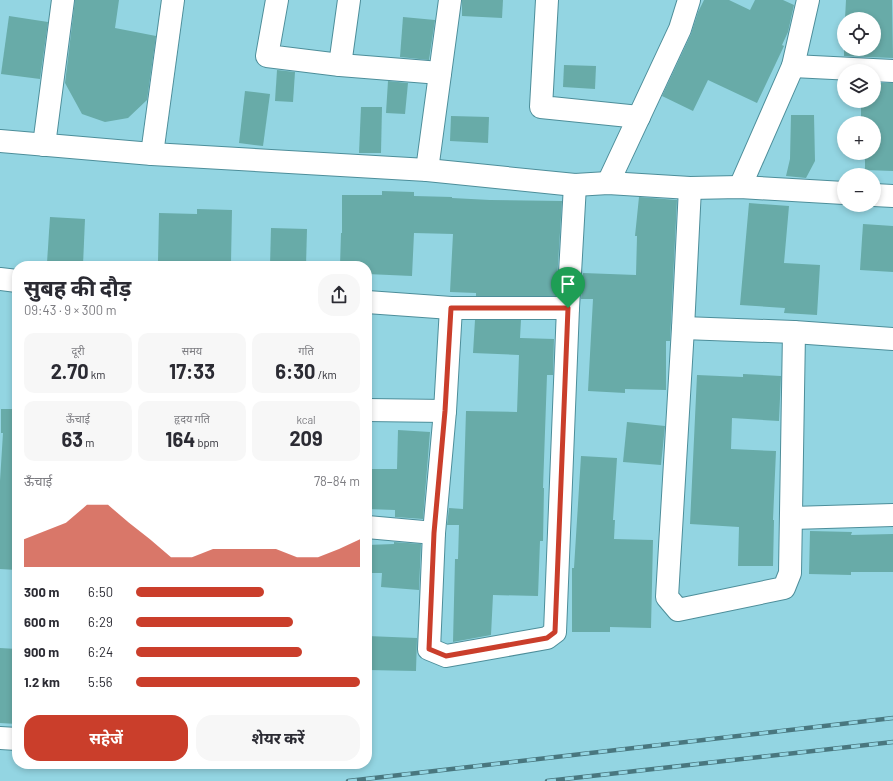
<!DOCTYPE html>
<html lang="hi">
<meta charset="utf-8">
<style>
:root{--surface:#fff;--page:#f7f7f7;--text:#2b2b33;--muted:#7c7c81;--accent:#ca3e2b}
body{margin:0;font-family:Barlow,"Noto Sans Devanagari",sans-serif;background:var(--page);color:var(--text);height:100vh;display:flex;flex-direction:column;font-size:15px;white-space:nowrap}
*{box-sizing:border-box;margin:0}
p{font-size:13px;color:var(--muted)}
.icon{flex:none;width:22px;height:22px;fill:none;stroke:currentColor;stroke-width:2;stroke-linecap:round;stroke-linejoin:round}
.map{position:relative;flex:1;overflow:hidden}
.drawer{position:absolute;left:12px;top:261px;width:360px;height:508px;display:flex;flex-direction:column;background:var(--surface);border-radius:16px;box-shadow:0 2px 6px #0003}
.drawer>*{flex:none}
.tools{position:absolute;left:837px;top:12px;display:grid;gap:8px}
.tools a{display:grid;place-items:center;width:44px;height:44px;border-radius:50%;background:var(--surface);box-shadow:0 2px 6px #0003;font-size:20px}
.pin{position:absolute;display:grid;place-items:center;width:34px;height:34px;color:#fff;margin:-41px -17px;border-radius:50% 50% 50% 0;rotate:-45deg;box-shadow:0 0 4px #0007}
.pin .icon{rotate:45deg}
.round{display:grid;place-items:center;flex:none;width:42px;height:42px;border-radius:16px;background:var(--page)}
.summary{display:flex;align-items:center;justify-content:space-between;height:68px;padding:0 12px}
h1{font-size:22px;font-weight:700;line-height:30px}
.stats{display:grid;grid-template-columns:repeat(3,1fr);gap:6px;height:68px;padding:4px 12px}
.stats div{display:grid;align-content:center;border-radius:10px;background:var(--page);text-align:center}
.stats b{font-size:20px;font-weight:700}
.stats small{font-size:11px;font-weight:400}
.stats p{font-size:11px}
.chart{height:112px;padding:8px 12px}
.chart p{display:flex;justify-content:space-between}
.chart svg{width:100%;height:72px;margin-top:4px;fill:var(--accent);opacity:.7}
.button{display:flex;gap:8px;margin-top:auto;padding:8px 12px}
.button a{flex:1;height:46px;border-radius:16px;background:var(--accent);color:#fff;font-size:16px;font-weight:700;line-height:46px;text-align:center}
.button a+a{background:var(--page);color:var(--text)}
ul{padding:0 12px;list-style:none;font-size:13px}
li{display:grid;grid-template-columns:64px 48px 1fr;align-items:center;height:30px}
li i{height:10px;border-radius:5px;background:var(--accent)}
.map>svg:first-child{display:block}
.building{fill:#68aba8}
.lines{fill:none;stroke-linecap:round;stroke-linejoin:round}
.minor-casing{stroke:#4d8e9a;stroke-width:24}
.minor{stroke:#fff;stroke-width:22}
.rail-casing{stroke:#49777f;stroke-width:4.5}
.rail{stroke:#93d5e2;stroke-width:3;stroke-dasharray:9;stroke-linecap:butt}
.route-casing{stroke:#fff;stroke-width:8}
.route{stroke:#ca3e2b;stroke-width:5}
</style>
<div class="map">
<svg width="893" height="781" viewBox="0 0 893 781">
<rect width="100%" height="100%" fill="#93d5e2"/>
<!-- building -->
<g class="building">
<path d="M 75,0 L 119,0 L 115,28 L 156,36 L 147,100 L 128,118 L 105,122 L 82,114 L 65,83 Z"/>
<path d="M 462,0 L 503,0 L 502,18 L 462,16 Z"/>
<path d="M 704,0 L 729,0 L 750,10 L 755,0 L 783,0 L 794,5 L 788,32 L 782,45 L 784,46 L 757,103 L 708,80 L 693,111 L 662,96 L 691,34 L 698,12 Z"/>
<path d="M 846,0 L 892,0 L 893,58 L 844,56 L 844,49 L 874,49 L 874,19 L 845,19 Z"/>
<path d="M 9,16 L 48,22 L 40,79 L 1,74 Z"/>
<path d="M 403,17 L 435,20 L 429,60 L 400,57 Z"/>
<path d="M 564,65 L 596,66 L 595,89 L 563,87 Z"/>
<path d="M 277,70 L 295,72 L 293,102 L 275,101 Z"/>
<path d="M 388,81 L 408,83 L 405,114 L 386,113 Z"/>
<path d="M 874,83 L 893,83 L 893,171 L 865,170 L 865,153 L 874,153 L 874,123 L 865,123 L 866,117 L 861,117 L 861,101 L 874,101 Z"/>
<path d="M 245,91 L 270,94 L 263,146 L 239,143 Z"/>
<path d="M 361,107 L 382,107 L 381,153 L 359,153 Z"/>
<path d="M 791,115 L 814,115 L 815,161 L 806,178 L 786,176 L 790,159 Z"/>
<path d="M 451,116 L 489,117 L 488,143 L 450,141 Z"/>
<path d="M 382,191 L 414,192 L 414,196 L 452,197 L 452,198 L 490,200 L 562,201 L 556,296 L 476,296 L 476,293 L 450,292 L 453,234 L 414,233 L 412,276 L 367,274 L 367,266 L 340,266 L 341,233 L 342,233 L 342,195 L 382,195 Z"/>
<path d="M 639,197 L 677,200 L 670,341 L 666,341 L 666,390 L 625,389 L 625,393 L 588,391 L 593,299 L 581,299 L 583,273 L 636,275 L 637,236 L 635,236 Z"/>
<path d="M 749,203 L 789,206 L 784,263 L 820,265 L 817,315 L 784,313 L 785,308 L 740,305 Z"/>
<path d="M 197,209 L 232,210 L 231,263 L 158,261 L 159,213 L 197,214 Z"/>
<path d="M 50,217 L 85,219 L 83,265 L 47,263 Z"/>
<path d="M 863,224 L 893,226 L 893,272 L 860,270 Z"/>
<path d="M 271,228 L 307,229 L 306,266 L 270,266 Z"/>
<path d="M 475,320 L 521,320 L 520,338 L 554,339 L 553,375 L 547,375 L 543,488 L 544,488 L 543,541 L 540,541 L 538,596 L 493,595 L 491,635 L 453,642 L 455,559 L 458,559 L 459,525 L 447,525 L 449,508 L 463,509 L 466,411 L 517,412 L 519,355 L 473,353 Z"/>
<path d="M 743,374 L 781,376 L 779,421 L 732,418 L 731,449 L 776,451 L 773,520 L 774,520 L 773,566 L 738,566 L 739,527 L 690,524 L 697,375 L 743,377 Z"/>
<path d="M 1,409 L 17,409 L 17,570 L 0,569 L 0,481 L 3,433 L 1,433 Z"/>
<path d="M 627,422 L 665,426 L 661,465 L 623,462 Z"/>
<path d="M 398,430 L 430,432 L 423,519 L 395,517 L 395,510 L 367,509 L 367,469 L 397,469 Z"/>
<path d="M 581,456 L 617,458 L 613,520 L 615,520 L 614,539 L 653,540 L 651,628 L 610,627 L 610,632 L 572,632 L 572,568 L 574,568 Z"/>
<path d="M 810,531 L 852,532 L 851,535 L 893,534 L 893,572 L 851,572 L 851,575 L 809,574 Z"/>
<path d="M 394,542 L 421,544 L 419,590 L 381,587 L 382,573 L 367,573 L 367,545 L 394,544 Z"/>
<path d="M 367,636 L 417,638 L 416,671 L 367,670 Z"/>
<path d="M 0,648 L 17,649 L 17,724 L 0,723 Z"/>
</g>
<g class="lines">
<defs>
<g id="minor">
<path d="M 277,0 L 267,56 L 340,65 L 440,73"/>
<path d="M 547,0 L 541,107 L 639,117"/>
<path d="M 340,65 L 349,0"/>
<path d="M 793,66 L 893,71"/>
<path d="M 0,141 L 152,154 L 427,170 L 575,185 L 608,183 L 690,188 L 740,187 L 844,193"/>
<path d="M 44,145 L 63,0"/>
<path d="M 152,154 L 173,0"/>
<path d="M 427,170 L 450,0"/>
<path d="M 608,183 L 680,29 L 689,0"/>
<path d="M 740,187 L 793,66 L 808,0"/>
<path d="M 690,188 L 683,328 L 667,597 L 678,610 L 784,588 L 790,573 L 794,332"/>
<path d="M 874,195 L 893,196"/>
<path d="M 0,279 L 17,281"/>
<path d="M 367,302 L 451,308 L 568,308"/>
<path d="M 451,308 L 445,411 L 434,533 L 429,649 L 446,656 L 547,638 L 555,632 L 568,308 L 575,185"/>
<path d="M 683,328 L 794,332 L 893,339"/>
<path d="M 367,410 L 445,411"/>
<path d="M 792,518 L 893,515"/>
<path d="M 367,527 L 434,533"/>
<path d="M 0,738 L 17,739"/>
</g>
</defs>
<!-- minor casing -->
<use href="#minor" class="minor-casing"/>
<!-- minor -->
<use href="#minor" class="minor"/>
<defs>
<g id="rail">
<path d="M 348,781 L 893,718"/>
<path d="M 547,781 L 893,742"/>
</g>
</defs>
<!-- rail casing -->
<use href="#rail" class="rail-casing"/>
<!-- rail -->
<use href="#rail" class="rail"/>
</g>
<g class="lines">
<defs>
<path id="route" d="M 451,308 L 568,308 L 555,632 L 547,638 L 446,656 L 429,649 L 434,533 L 445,411 Z"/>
</defs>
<!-- route casing -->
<use href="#route" class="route-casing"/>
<!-- route -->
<use href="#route" class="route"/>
</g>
</svg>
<div class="tools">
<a><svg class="icon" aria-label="locate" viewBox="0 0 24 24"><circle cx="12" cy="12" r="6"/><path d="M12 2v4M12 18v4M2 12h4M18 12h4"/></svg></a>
<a><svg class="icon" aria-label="layers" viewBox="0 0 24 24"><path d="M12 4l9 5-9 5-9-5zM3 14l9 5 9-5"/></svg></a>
<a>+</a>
<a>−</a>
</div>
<div class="pin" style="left:568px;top:308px;background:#1e9e55"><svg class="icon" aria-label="arrive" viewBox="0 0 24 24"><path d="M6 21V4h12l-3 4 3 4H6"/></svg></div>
<section class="drawer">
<div class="summary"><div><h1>सुबह की दौड़</h1><p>09:43 · 9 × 300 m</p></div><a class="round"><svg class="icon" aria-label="share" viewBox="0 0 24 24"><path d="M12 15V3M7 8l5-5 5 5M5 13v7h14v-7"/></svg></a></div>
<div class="stats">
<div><p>दूरी</p><b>2.70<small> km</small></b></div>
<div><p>समय</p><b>17:33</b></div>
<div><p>गति</p><b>6:30<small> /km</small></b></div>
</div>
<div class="stats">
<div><p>ऊँचाई</p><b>63<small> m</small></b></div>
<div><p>हृदय गति</p><b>164<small> bpm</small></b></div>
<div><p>kcal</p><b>209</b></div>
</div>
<div class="chart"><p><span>ऊँचाई</span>78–84 m</p>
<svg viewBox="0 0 160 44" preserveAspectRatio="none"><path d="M0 44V27L10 22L20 17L30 6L40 6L50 17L60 27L70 38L80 38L90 33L100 33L110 33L120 33L130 38L140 38L150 33L160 27V44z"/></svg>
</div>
<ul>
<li><b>300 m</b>6:50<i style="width:57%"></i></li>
<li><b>600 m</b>6:29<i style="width:70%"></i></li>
<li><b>900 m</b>6:24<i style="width:74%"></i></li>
<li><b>1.2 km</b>5:56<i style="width:100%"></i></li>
</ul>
<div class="button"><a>सहेजें</a><a>शेयर करें</a></div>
</section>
</div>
